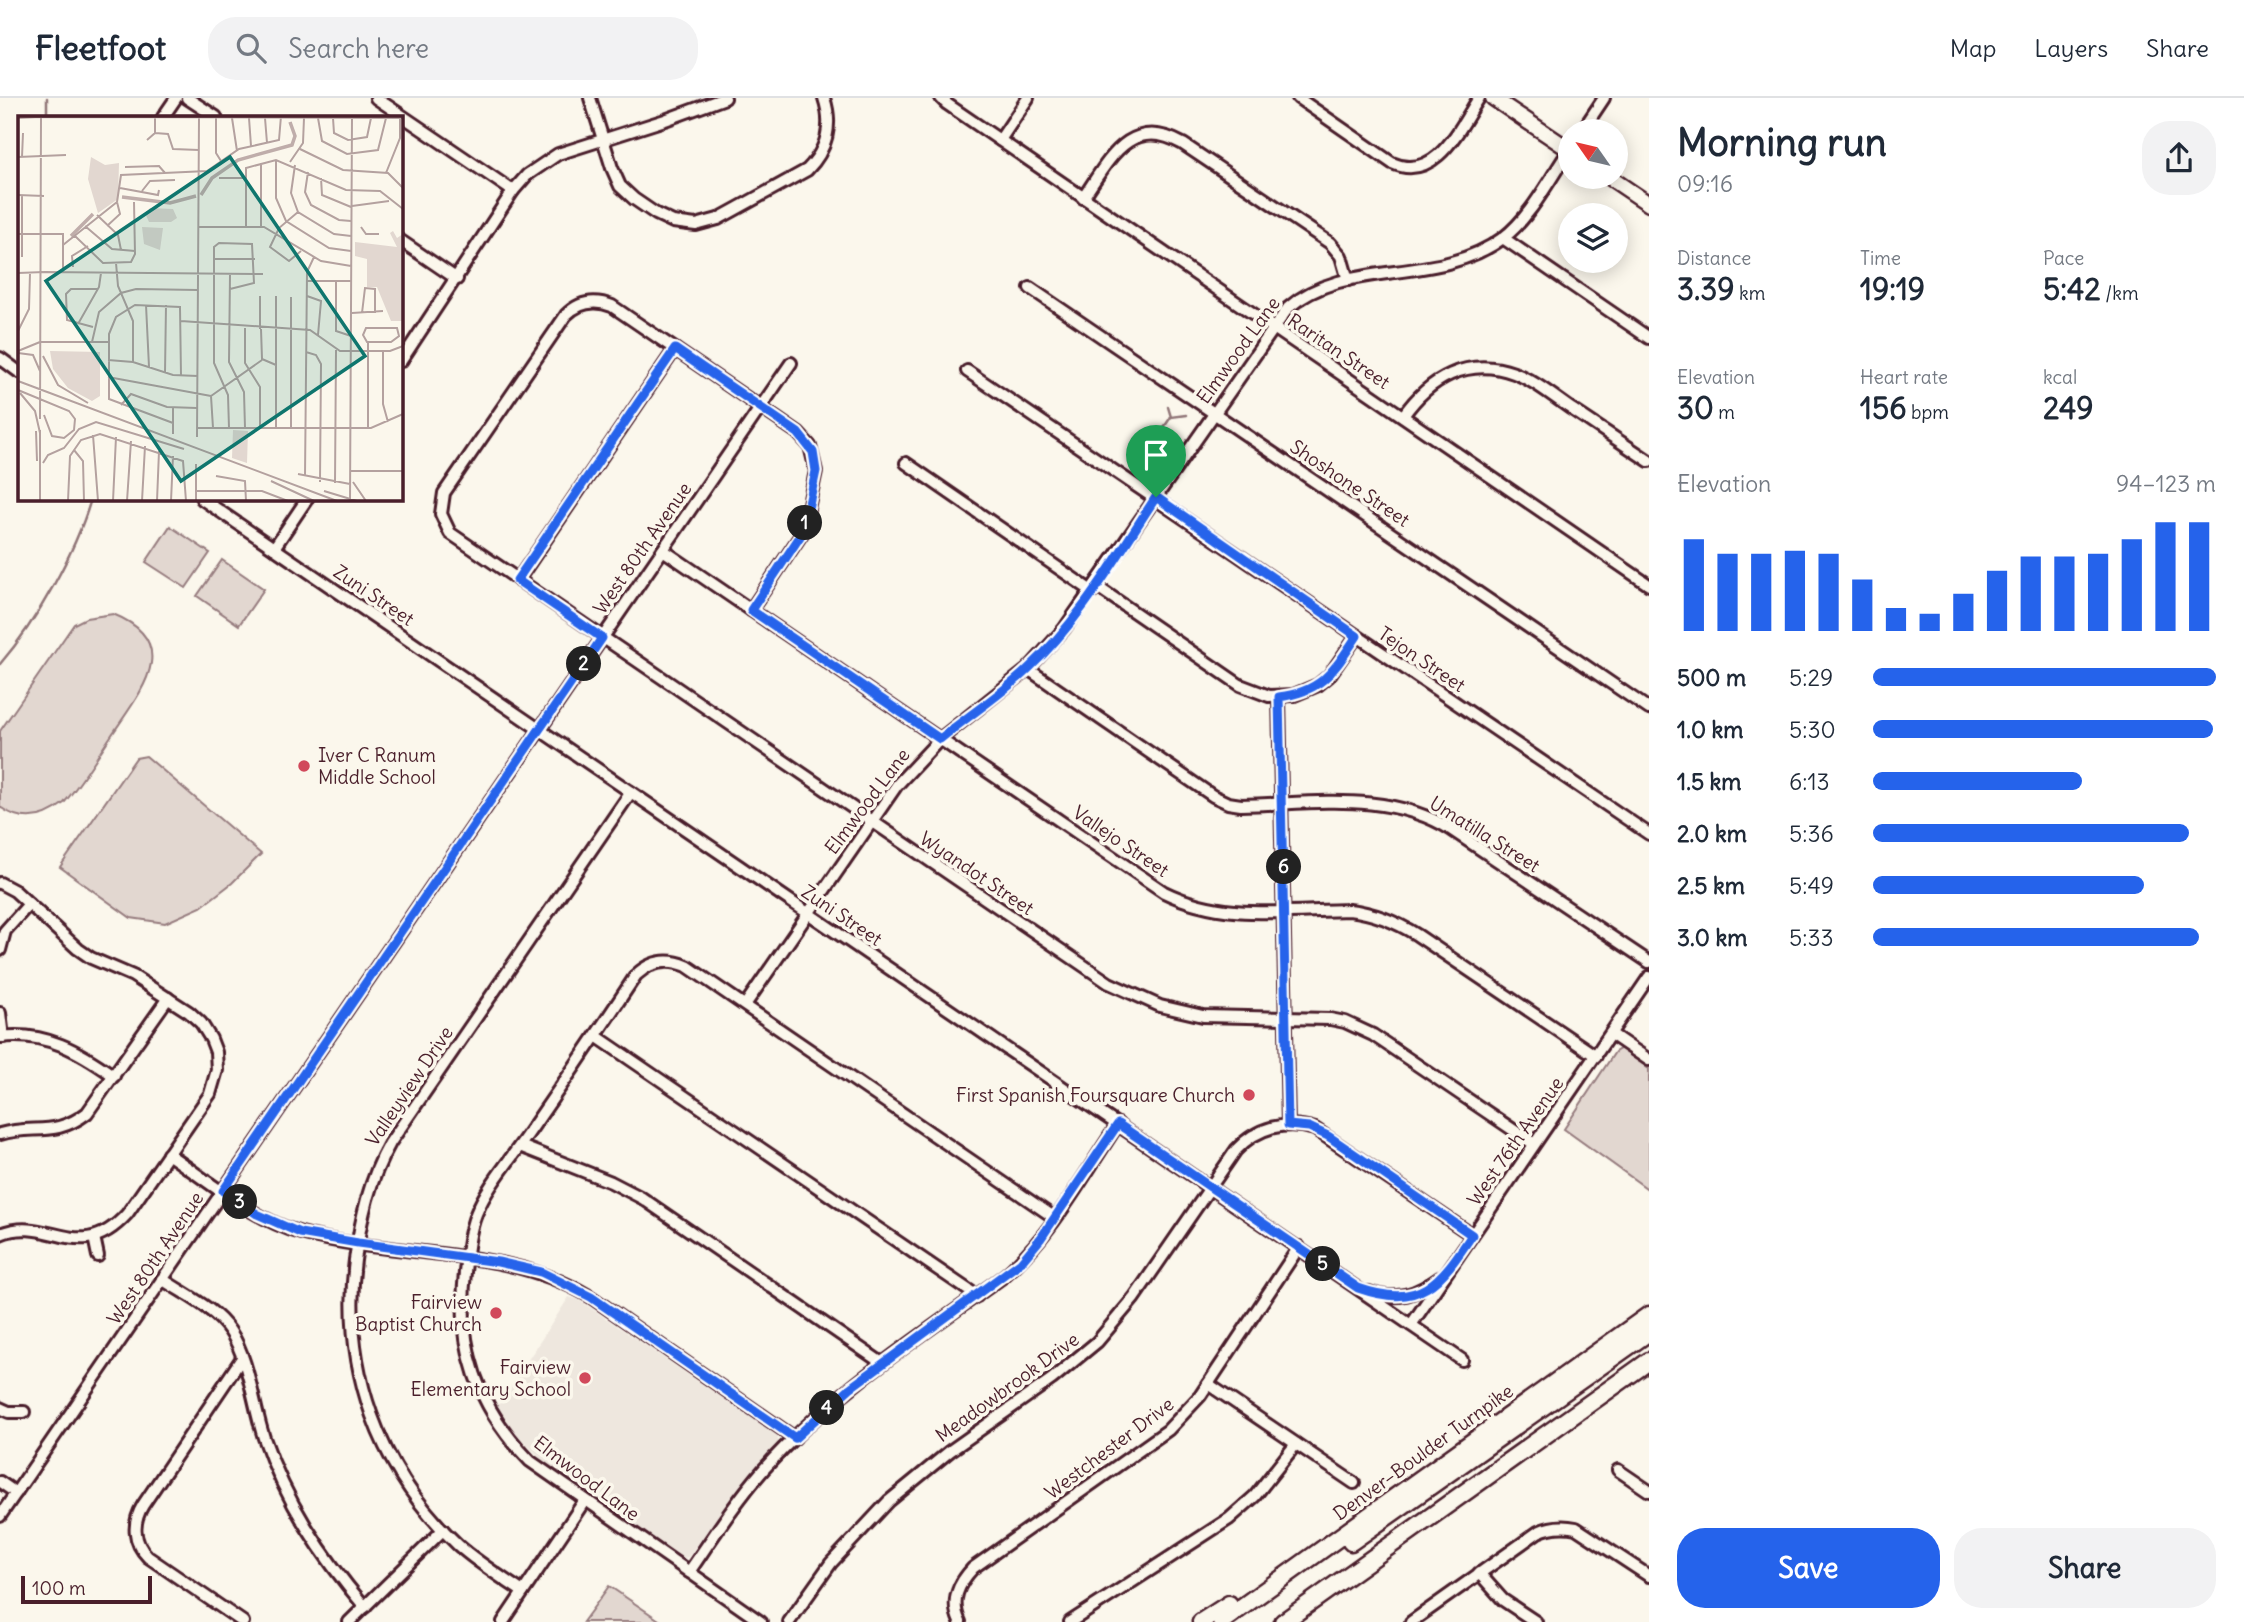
<!DOCTYPE html>
<meta charset="utf-8">
<style>
:root{--surface:#fff;--page:#f2f2f3;--text:#1f2937;--muted:#747a83;--line:#e0e1e3;--accent:#2563eb}
body{margin:0;font-family:Delius,sans-serif;background:var(--page);color:var(--text);height:100vh;display:flex;flex-direction:column;font-size:26px;white-space:nowrap}
*{box-sizing:border-box;margin:0}
p{font-size:23px;color:var(--muted)}
.icon{flex:none;width:38px;height:38px;fill:none;stroke:currentColor;stroke-width:2;stroke-linecap:round;stroke-linejoin:round}
.map{position:relative;flex:1;overflow:hidden}
.side{display:flex;flex-direction:column;background:var(--surface);width:595px}
.side>*{flex:none}
.needle{width:46px;rotate:304deg}
.fabs{position:absolute;left:1558px;top:21px;display:grid;gap:14px}
.fabs a{display:grid;place-items:center;width:70px;height:70px;border-radius:50%;background:var(--surface);box-shadow:0 4px 18px #0003;font-size:35px}
.scale{position:absolute;left:21px;bottom:18px;width:131px;box-sizing:border-box;padding-left:7px;border:4px solid #4a1f2b;border-top:0;font-size:19px;line-height:24px;white-space:nowrap;color:#4a1f2b;-webkit-text-stroke:5px #fbf7ec;paint-order:stroke}
.pin{position:absolute;display:grid;place-items:center;width:60px;height:60px;color:#fff;margin:-72px -30px;border-radius:50% 50% 50% 0;rotate:-45deg;box-shadow:0 0 7px #0007}
.pin .icon{rotate:45deg}
.km{position:absolute;width:35px;height:35px;margin:-18px;border-radius:50%;background:#222;color:#fff;font-size:19px;line-height:35px;text-align:center}
.round{display:grid;place-items:center;flex:none;width:74px;height:74px;border-radius:28px;background:var(--page)}
.overview{display:flex;align-items:center;justify-content:space-between;height:119px;padding:0 28px}
h1{font-size:38px;font-weight:700;line-height:52px}
.metrics{display:grid;grid-template-columns:repeat(3,1fr);gap:10px;height:119px;padding:7px 28px}
.metrics div{display:grid;align-content:center}
.metrics b{font-size:30px;font-weight:700}
.metrics small{font-size:19px;font-weight:400}
.metrics p{font-size:19px}
.chart{height:196px;padding:14px 28px}
.chart p{display:flex;justify-content:space-between}
.chart svg{width:100%;height:126px;margin-top:7px;stroke:var(--accent);stroke-width:6}
.primary-button{display:flex;gap:14px;margin-top:auto;padding:14px 28px}
.primary-button a{flex:1;height:80px;border-radius:28px;background:var(--accent);color:#fff;font-size:28px;font-weight:700;line-height:80px;text-align:center}
.primary-button a+a{background:var(--page);color:var(--text)}
ul{padding:0 28px;list-style:none;font-size:23px}
li{display:grid;grid-template-columns:112px 84px 1fr;align-items:center;height:52px}
li i{height:18px;border-radius:9px;background:var(--accent)}
header{display:flex;align-items:center;gap:42px;box-sizing:border-box;height:98px;padding:0 35px;background:var(--surface);border-bottom:2px solid var(--line)}
header strong{font-size:33px}
nav{display:flex;gap:38px;margin-inline-start:auto;font-size:24px}
.search{width:490px;height:63px;background:var(--page);display:flex;align-items:center;gap:18px;box-sizing:border-box;padding:0 24px;border-radius:28px;color:var(--muted);font-size:26px}
main{display:flex;flex:1;min-height:0}
.map>svg:first-child{display:block}
.built{fill:#eee7de}
.green{fill:#e2d7d0;stroke:#967b7e;stroke-width:2}
.lines{fill:none;stroke-linecap:round;stroke-linejoin:round}
.stream{stroke:#907477;stroke-width:2.5}
.minor-casing{stroke:#4a1f2b;stroke-width:16}
.major-casing{stroke:#4a1f2b;stroke-width:19}
.highway-casing{stroke:#4a1f2b;stroke-width:21}
.minor{stroke:#fbf7ec;stroke-width:10}
.major{stroke:#fbf7ec;stroke-width:14}
.highway{stroke:#fbf7ec;stroke-width:16}
.route-casing{stroke:#fff;stroke-width:14}
.route{stroke:#2563eb;stroke-width:9}
.poi-dot{fill:#d1495b;stroke:#fbf7ec;stroke-width:2.5}
.labels{text-anchor:middle;dominant-baseline:central;stroke-width:7;stroke-linejoin:round;paint-order:stroke}
.street-label{font-size:19px;fill:#4a1f2b;stroke:#fbf7ec}
.poi-label{font-size:19px;fill:#4a1f2b;stroke:#fbf7ec;text-anchor:end}
.inset-river{fill:none;stroke:#bfadaa;stroke-width:3.5}
.inset-road{fill:none;stroke:#b4a19f;stroke-width:2}
.view{fill:#0f766e;fill-opacity:0.15;stroke:#0f766e;stroke-width:3.5}
.inset-edge{fill:none;stroke:#4a1f2b;stroke-width:3.5}
</style>
<header>
<strong>Fleetfoot</strong>
<div class="search"><svg class="icon" aria-label="search" viewBox="0 0 24 24"><circle cx="10" cy="10" r="6"/><path d="M15 15l6 6"/></svg>Search here</div>
<nav><a>Map</a><a>Layers</a><a>Share</a></nav>
</header>
<main>
<div class="map">
<svg width="1649" height="1524" viewBox="0 0 1649 1524">
<rect width="100%" height="100%" fill="#fbf7ec"/>
<filter id="ink" filterUnits="userSpaceOnUse"><feTurbulence type="fractalNoise" baseFrequency=".0143" numOctaves="2"/><feDisplacementMap in="SourceGraphic" scale="14" xChannelSelector="R" yChannelSelector="G"/><feConvolveMatrix kernelMatrix="1 2 1 2 8 2 1 2 1" color-interpolation-filters="sRGB"/></filter>
<g filter="url(#ink)">
<!-- built -->
<path class="built" d="M 569,1199 L 579,1202 L 778,1338 L 778,1345 L 737,1392 L 688,1459 L 684,1460 L 547,1367 L 515,1334 L 498,1308 Z"/>
<!-- green -->
<g class="green">
<path d="M 170,428 L 210,455 L 186,490 L 146,464 Z"/>
<path d="M 222,462 L 264,491 L 239,527 L 197,498 Z"/>
<path d="M 113,516 C 185,545 139,596 111,638 C 96,660 82,684 64,705 C 44,721 22,725 0,709 L 0,633 L 74,526 L 86,520 Z"/>
<path d="M 146,658 L 261,756 L 232,785 L 201,809 L 165,825 L 131,820 L 60,769 L 136,660 Z"/>
<path d="M 1623,949 L 1648,966 L 1646,969 L 1649,971 L 1649,1092 L 1564,1031 L 1615,954 Z"/>
<path d="M 609,1488 L 662,1524 L 583,1524 Z"/>
</g>
<g class="lines">
<!-- stream -->
<g class="stream">
<path d="M 47,19 L 47,0"/>
<path d="M 1168,309 L 1171,319"/>
<path d="M 1137,363 L 1145,357 L 1171,319 L 1186,317"/>
<path d="M 0,566 C 37,523 75,455 91,401"/>
</g>
<defs>
<g id="minor">
<path d="M 187,0 L 216,19"/>
<path d="M 376,0 L 513,93"/>
<path d="M 590,0 L 612,70 L 620,88 L 634,101 L 656,116 L 673,124 L 696,127 L 718,121 L 807,72 C 827,52 833,27 824,0"/>
<path d="M 941,0 L 947,6 L 1649,487"/>
<path d="M 1298,0 L 1392,65 C 1436,85 1460,29 1479,0"/>
<path d="M 163,19 L 176,0"/>
<path d="M 1582,33 L 1604,0"/>
<path d="M 1000,42 L 1028,0"/>
<path d="M 1083,100 C 1109,62 1130,16 1183,46 L 1330,145 L 1341,158 L 1348,182"/>
<path d="M 1503,140 L 1649,240"/>
<path d="M 401,143 L 457,181"/>
<path d="M 1030,190 L 1649,611"/>
<path d="M 0,260 L 19,274"/>
<path d="M 401,263 L 513,93 L 527,77 L 558,56 L 665,22 L 725,0"/>
<path d="M 967,273 L 1649,736"/>
<path d="M 1403,318 C 1429,281 1467,258 1514,275 C 1535,283 1554,299 1573,312 C 1598,329 1624,346 1649,363"/>
<path d="M 906,365 L 1093,494"/>
<path d="M 202,401 L 1462,1262"/>
<path d="M 274,450 L 307,401"/>
<path d="M 663,452 L 1164,794 C 1223,823 1285,813 1349,812 C 1375,815 1395,823 1417,837 L 1596,958"/>
<path d="M 518,482 L 675,251"/>
<path d="M 1096,488 L 1240,587 L 1269,598 L 1294,597 L 1318,587 L 1329,578 L 1357,538"/>
<path d="M 751,512 L 803,434 L 816,373 L 810,348 L 798,335 L 612,208 C 594,201 579,204 566,217 L 444,395 L 441,416 L 450,435 L 1109,885 L 1160,908 L 1203,918 L 1330,921 L 1345,924 L 1373,937 L 1534,1046"/>
<path d="M 1028,571 L 1213,698 L 1228,705 L 1241,707 C 1313,706 1389,692 1452,732 L 1649,864"/>
<path d="M 1279,599 L 1288,1027"/>
<path d="M 0,785 L 15,793 L 78,851 L 91,860 L 133,878 L 189,914 L 201,925 L 211,941 L 216,954 L 217,972 L 210,996 L 127,1116 C 79,1169 49,1116 0,1136"/>
<path d="M 0,852 L 5,833 L 29,806"/>
<path d="M 745,907 L 897,687 L 940,641 L 1028,571 L 1064,531 L 1288,210 C 1346,159 1437,189 1503,140 C 1531,119 1550,80 1570,51"/>
<path d="M 0,915 L 3,939"/>
<path d="M 1611,936 L 1649,962"/>
<path d="M 596,938 L 977,1198"/>
<path d="M 0,939 C 45,933 79,953 114,978"/>
<path d="M 0,1036 C 34,1026 54,1040 87,1015 L 168,900"/>
<path d="M 520,1048 L 611,1084 L 642,1100 L 882,1265"/>
<path d="M 168,1056 C 208,1083 254,1122 301,1135 C 397,1161 503,1146 591,1199 L 795,1340"/>
<path d="M 94,1139 L 98,1158"/>
<path d="M 162,1181 C 184,1196 215,1210 230,1233 C 249,1261 253,1307 264,1340 C 286,1404 321,1457 365,1509"/>
<path d="M 1369,1194 C 1398,1204 1417,1196 1441,1179"/>
<path d="M 1411,1227 L 1649,879"/>
<path d="M 242,1260 L 143,1407 C 132,1425 133,1444 148,1459 L 243,1524"/>
<path d="M 1208,1286 L 1354,1385"/>
<path d="M 0,1310 L 9,1314 L 24,1314"/>
<path d="M 1618,1372 L 1649,1393"/>
<path d="M 0,1384 L 16,1395"/>
<path d="M 0,1418 L 791,265"/>
<path d="M 689,1474 C 713,1439 736,1403 764,1371 C 833,1294 921,1238 1004,1178 C 1052,1137 1083,1078 1118,1026"/>
<path d="M 1479,1475 L 1503,1502 L 1536,1524"/>
<path d="M 523,1494 C 501,1479 478,1465 458,1447 C 378,1372 342,1270 355,1162 C 361,1120 369,1082 390,1045 L 631,694"/>
<path d="M 349,1524 L 443,1432"/>
<path d="M 503,1524 L 585,1402"/>
<path d="M 761,1524 L 530,1363 C 477,1309 457,1249 465,1174 C 467,1155 469,1134 476,1116 C 487,1088 511,1061 528,1036 C 565,983 601,930 636,877 C 651,863 668,860 687,868 L 1055,1120"/>
<path d="M 789,1524 L 831,1465 L 889,1403 L 950,1353 L 1052,1281 L 1097,1244 L 1134,1200 L 1236,1052 C 1257,1029 1286,1022 1315,1031 L 1472,1137"/>
<path d="M 960,1524 C 950,1503 958,1486 973,1470 L 1168,1332 L 1200,1298 L 1299,1149"/>
<path d="M 1070,1524 L 1229,1421 L 1255,1398 L 1296,1346"/>
<path d="M 1411,1524 L 1538,1434 C 1551,1428 1562,1427 1576,1430 L 1649,1478"/>
</g>
<g id="major">
<path d="M 1493,0 L 1570,52"/>
<path d="M 1609,79 L 1649,106"/>
</g>
<g id="highway">
<path d="M 1351,1444 L 1649,1234"/>
<path d="M 1201,1524 L 1229,1506"/>
<path d="M 1221,1524 L 1649,1217"/>
<path d="M 1283,1524 L 1649,1263"/>
</g>
</defs>
<!-- minor casing -->
<use href="#minor" class="minor-casing"/>
<!-- major casing -->
<use href="#major" class="major-casing"/>
<!-- highway casing -->
<use href="#highway" class="highway-casing"/>
<!-- minor -->
<use href="#minor" class="minor"/>
<!-- major -->
<use href="#major" class="major"/>
<!-- highway -->
<use href="#highway" class="highway"/>
</g>
</g>
<g class="lines" filter="url(#ink)">
<defs>
<path id="route" d="M 675,251 L 798,335 L 813,354 L 816,373 L 803,434 L 751,512 L 940,641 C 969,617 1001,597 1028,571 C 1080,523 1117,458 1156,399 L 1357,538 C 1334,572 1324,593 1279,599 L 1288,1027 L 1309,1029 L 1328,1038 L 1472,1137 C 1440,1185 1421,1212 1358,1190 L 1118,1026 L 1041,1140 L 1021,1164 L 850,1290 L 795,1340 L 591,1199 L 541,1174 L 498,1164 L 358,1145 L 300,1135 L 257,1116 L 223,1093 L 602,540 L 517,482 Z"/>
</defs>
<!-- route casing -->
<use href="#route" class="route-casing"/>
<!-- route -->
<use href="#route" class="route"/>
</g>
<!-- markers -->
<g class="poi-dot">
<circle cx="304" cy="668" r="7"/>
<circle cx="1249" cy="997" r="7"/>
<circle cx="496" cy="1215" r="7"/>
<circle cx="585" cy="1280" r="7"/>
</g>
<g class="labels">
<!-- street labels -->
<g class="street-label">
<text transform="translate(1238 252) rotate(-54)">Elmwood Lane</text>
<text transform="translate(1339 253) rotate(34)">Raritan Street</text>
<text transform="translate(1350 385) rotate(34)">Shoshone Street</text>
<text transform="translate(642 450) rotate(-55)">West 80th Avenue</text>
<text transform="translate(374 497) rotate(34)">Zuni Street</text>
<text transform="translate(1422 561) rotate(34)">Tejon Street</text>
<text transform="translate(867 703) rotate(-53)">Elmwood Lane</text>
<text transform="translate(1485 736) rotate(32)">Umatilla Street</text>
<text transform="translate(1121 743) rotate(34)">Vallejo Street</text>
<text transform="translate(977 775) rotate(34)">Wyandot Street</text>
<text transform="translate(842 817) rotate(34)">Zuni Street</text>
<text transform="translate(409 988) rotate(-56)">Valleyview Drive</text>
<text transform="translate(1515 1043) rotate(-55)">West 76th Avenue</text>
<text transform="translate(155 1160) rotate(-56)">West 80th Avenue</text>
<text transform="translate(1007 1289) rotate(-36)">Meadowbrook Drive</text>
<text transform="translate(1109 1350) rotate(-37)">Westchester Drive</text>
<text transform="translate(1423 1354) rotate(-36)">Denver–Boulder Turnpike</text>
<text transform="translate(587 1380) rotate(37)">Elmwood Lane</text>
</g>
<!-- poi labels -->
<g class="poi-label">
<text x="318" y="657" text-anchor="start">Iver C Ranum<tspan x="318" dy="22">Middle School</tspan></text>
<text x="1235" y="997">First Spanish Foursquare Church</text>
<text x="482" y="1204">Fairview<tspan x="482" dy="22">Baptist Church</tspan></text>
<text x="571" y="1269">Fairview<tspan x="571" dy="22">Elementary School</tspan></text>
</g>
</g>
<!-- overview -->
<g transform="translate(18 18)">
<rect width="385" height="385" fill="#fbf7ec"/>
<path d="M 73,41 L 87,49 L 101,47 L 100,83 L 80,97 L 70,63 ZM 132,92 L 155,93 L 159,102 L 153,106 L 131,106 L 127,97 ZM 124,111 L 145,112 L 142,134 L 126,128 ZM 375,115 L 379,122 L 385,118 L 385,205 L 373,205 L 359,171 L 349,171 L 349,143 L 337,140 L 337,126 L 379,131 L 372,117 ZM 32,235 L 82,236 L 82,280 L 74,285 L 50,272 L 35,253 ZM 215,314 L 230,315 L 229,347 L 214,342 Z" fill="#e2d7d0"/>
<path class="inset-river" d="M 183,79 L 194,62 L 220,44 L 274,29 L 277,20 L 272,6M 104,81 L 152,87 L 178,80M 53,120 L 75,98"/>
<path class="inset-road" d="M 23,1 L 385,2M 0,2 L 23,1M 198,2 L 198,37 L 203,45M 214,2 L 219,35M 231,2 L 233,30M 247,2 L 249,27M 300,2 L 304,25 L 329,38 L 360,34 L 368,2M 315,2 L 316,17 L 330,24 L 349,21 L 353,2M 137,17 L 150,18 L 155,33 L 181,34M 129,24 L 137,17 L 137,2M 282,33 L 325,54 L 370,57 L 385,72M 0,41 L 48,39M 4,41 L 5,17M 258,44 L 258,82 L 268,105 L 311,132 L 333,135M 272,46 L 285,27 L 286,2M 277,49 L 273,77 L 280,96 L 316,118 L 333,120M 107,51 L 141,50 L 147,57M 290,56 L 287,76 L 293,89 L 321,104 L 333,105M 368,57 L 382,22 L 382,2M 201,62 L 228,62M 303,62 L 304,79 L 333,91M 102,72 L 140,79 L 141,74M 124,75 L 132,65 L 157,64M 0,79 L 26,80M 4,79 L 4,141M 99,86 L 103,59 L 189,55 L 221,33 L 261,24 L 263,0M 334,90 L 371,85M 280,96 L 261,112 L 252,131 L 271,145 L 283,135M 79,99 L 100,119 L 103,134M 67,110 L 94,133 L 117,135M 89,110 L 102,98 L 99,86M 180,111 L 246,111 L 303,145 L 333,150M 228,111 L 228,52 L 258,44 L 328,74 L 362,75 L 385,93M 243,111 L 243,47M 343,111 L 348,118 L 361,118M 0,118 L 45,118 L 45,157M 57,120 L 85,147 L 113,146 L 117,138 L 116,86M 45,129 L 99,86M 196,143 L 237,143M 98,147 L 100,170 L 115,205 L 115,246M 55,151 L 54,140 L 70,130M 26,156 L 245,158M 0,157 L 26,156M 212,158 L 211,246 L 226,276 L 227,312M 289,165 L 333,165M 318,165 L 318,215 L 333,220M 289,180 L 303,185 L 300,219M 128,189 L 131,251M 334,197 L 365,195M 344,197 L 347,172 L 357,173 L 357,197M 163,205 L 292,214 L 322,235 L 372,235 L 385,230M 60,208 L 81,171 L 83,157M 75,211 L 49,204 L 48,178 L 53,173 L 80,173M 227,212 L 227,247 L 242,271 L 242,312M 348,212 L 379,212 L 381,220 L 373,226 L 349,226 L 345,219 ZM 242,213 L 242,180M 243,213 L 244,243 L 258,249M 0,215 L 11,193 L 12,157M 22,226 L 90,226M 74,226 L 81,196 L 103,177 L 118,173 L 180,174M 0,235 L 22,226M 365,235 L 365,288 L 370,306M 288,236 L 298,239 L 303,248 L 302,366M 0,237 L 15,239 L 22,255M 25,240 L 40,269 L 70,287M 90,244 L 115,246 L 155,259 L 180,260M 147,257 L 148,189M 90,261 L 193,280M 0,265 L 319,385M 0,274 L 51,295 L 57,303 L 56,314 L 46,322 L 34,320 L 26,299M 2,277 L 17,295 L 22,317M 193,280 L 244,244M 193,280 L 195,312M 103,289 L 113,278 L 149,291 L 179,292M 22,303 L 23,0M 155,307 L 91,283 L 91,218 L 98,201 L 117,189 L 162,191 L 163,260M 179,312 L 353,312 L 385,298M 211,312 L 210,279 L 196,247 L 196,131 L 201,127 L 234,128 L 236,167 L 212,173M 258,312 L 258,180M 273,312 L 273,181M 350,312 L 350,226M 22,314 L 22,385M 18,315 L 19,345M 155,318 L 155,292M 75,319 L 80,385M 179,321 L 181,1M 56,334 L 65,345 L 66,385M 25,347 L 30,339 L 46,332 L 61,313 L 78,306 L 166,333M 333,355 L 385,355M 280,358 L 332,368M 198,360 L 227,365 L 228,385M 287,360 L 289,156 L 296,141M 253,365 L 296,385M 335,366 L 348,385M 317,367 L 318,234M 178,375 L 244,375 L 270,385M 306,375 L 339,385M 50,385 L 52,340 L 63,324 L 82,318 L 165,345 L 168,385M 95,385 L 98,321M 109,385 L 113,325M 124,385 L 127,330M 139,385 L 141,335M 153,385 L 155,340M 178,385 L 178,348M 332,385 L 334,0"/>
<path class="view" d="M 212,41 L 347,240 L 163,365 L 28,165 Z"/>
<rect width="385" height="385" class="inset-edge"/>
</g>
</svg>
<div class="fabs">
<a><svg class="needle" viewBox="-14 -14 28 28"><path d="M0-13l5 13h-10z" fill="#e53935"/><path d="M0 13l5-13h-10z" fill="#747a83"/></svg></a>
<a><svg class="icon" aria-label="layers" viewBox="0 0 24 24"><path d="M12 4l9 5-9 5-9-5zM3 14l9 5 9-5"/></svg></a>
</div>
<div class="scale">100 m</div>
<div class="pin" style="left:1156px;top:399px;background:#1e9e55"><svg class="icon" aria-label="arrive" viewBox="0 0 24 24"><path d="M6 21V4h12l-3 4 3 4H6"/></svg></div>
<b class="km" style="left:805px;top:425px">1</b>
<b class="km" style="left:584px;top:566px">2</b>
<b class="km" style="left:240px;top:1104px">3</b>
<b class="km" style="left:827px;top:1310px">4</b>
<b class="km" style="left:1323px;top:1166px">5</b>
<b class="km" style="left:1284px;top:769px">6</b>
</div>
<section class="side">
<div class="overview"><div><h1>Morning run</h1><p>09:16</p></div><a class="round"><svg class="icon" aria-label="share" viewBox="0 0 24 24"><path d="M12 15V3M7 8l5-5 5 5M5 13v7h14v-7"/></svg></a></div>
<div class="metrics">
<div><p>Distance</p><b>3.39<small> km</small></b></div>
<div><p>Time</p><b>19:19</b></div>
<div><p>Pace</p><b>5:42<small> /km</small></b></div>
</div>
<div class="metrics">
<div><p>Elevation</p><b>30<small> m</small></b></div>
<div><p>Heart rate</p><b>156<small> bpm</small></b></div>
<div><p>kcal</p><b>249</b></div>
</div>
<div class="chart"><p><span>Elevation</span>94–123 m</p>
<svg viewBox="0 0 160 44" preserveAspectRatio="none"><path d="M5 44V12M15 44V17M25 44V17M35 44V16M45 44V17M55 44V26M65 44V36M75 44V38M85 44V31M95 44V23M105 44V18M115 44V18M125 44V17M135 44V12M145 44V6M155 44V6"/></svg>
</div>
<ul>
<li><b>500 m</b>5:29<i style="width:100%"></i></li>
<li><b>1.0 km</b>5:30<i style="width:99%"></i></li>
<li><b>1.5 km</b>6:13<i style="width:61%"></i></li>
<li><b>2.0 km</b>5:36<i style="width:92%"></i></li>
<li><b>2.5 km</b>5:49<i style="width:79%"></i></li>
<li><b>3.0 km</b>5:33<i style="width:95%"></i></li>
</ul>
<div class="primary-button"><a>Save</a><a>Share</a></div>
</section>
</main>
